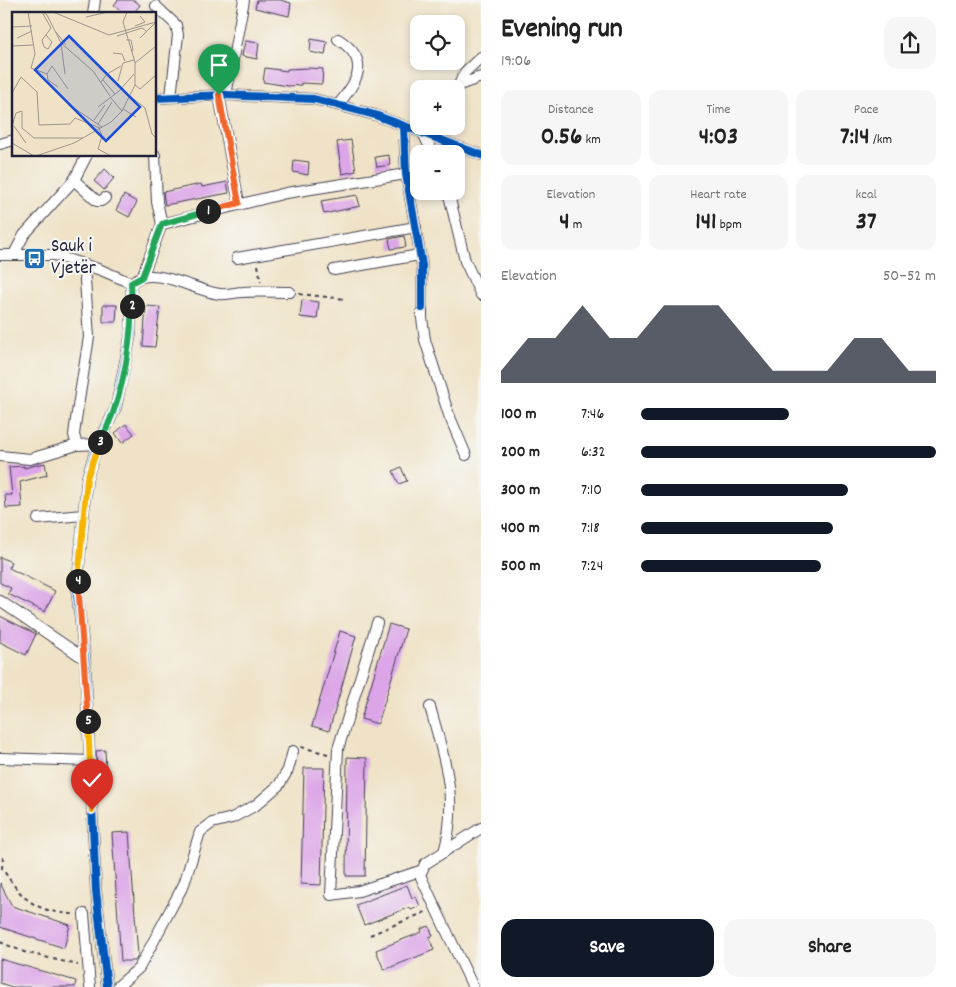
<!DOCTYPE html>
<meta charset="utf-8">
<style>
:root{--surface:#fff;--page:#f6f6f6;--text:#222;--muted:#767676;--accent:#111827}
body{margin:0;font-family:Dekko,sans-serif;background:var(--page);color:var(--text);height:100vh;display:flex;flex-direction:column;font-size:19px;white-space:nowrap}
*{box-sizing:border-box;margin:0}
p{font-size:16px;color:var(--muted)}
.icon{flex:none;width:28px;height:28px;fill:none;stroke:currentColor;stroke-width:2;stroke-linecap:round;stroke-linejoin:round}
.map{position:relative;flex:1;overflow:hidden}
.sheet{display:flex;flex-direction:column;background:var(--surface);width:475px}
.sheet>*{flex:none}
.buttons{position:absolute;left:410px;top:15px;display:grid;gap:10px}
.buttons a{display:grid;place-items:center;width:55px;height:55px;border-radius:10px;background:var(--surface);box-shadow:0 2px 8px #0003;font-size:25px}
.pin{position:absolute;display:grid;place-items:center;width:42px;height:42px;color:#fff;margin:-51px -21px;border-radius:50% 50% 50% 0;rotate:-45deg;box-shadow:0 0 5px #0007}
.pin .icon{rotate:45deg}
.km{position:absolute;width:25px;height:25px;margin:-12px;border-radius:50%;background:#222;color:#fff;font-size:14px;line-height:25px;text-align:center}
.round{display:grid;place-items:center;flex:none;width:52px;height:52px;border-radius:15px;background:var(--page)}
.head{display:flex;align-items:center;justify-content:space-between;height:85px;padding:0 20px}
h1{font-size:28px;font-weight:700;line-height:38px}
.metrics{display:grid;grid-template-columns:repeat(3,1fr);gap:8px;height:85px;padding:5px 20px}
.metrics div{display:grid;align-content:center;border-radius:12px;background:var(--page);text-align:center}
.metrics b{font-size:25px;font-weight:700}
.metrics small{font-size:14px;font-weight:400}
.metrics p{font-size:14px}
.chart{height:140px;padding:10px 20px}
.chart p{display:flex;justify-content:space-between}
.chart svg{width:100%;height:90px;margin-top:5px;fill:var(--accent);opacity:.7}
.cta{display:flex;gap:10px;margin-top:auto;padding:10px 20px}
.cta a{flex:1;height:58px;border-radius:15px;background:var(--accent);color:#fff;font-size:20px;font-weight:700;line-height:58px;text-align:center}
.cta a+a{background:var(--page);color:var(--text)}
ul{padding:0 20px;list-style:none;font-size:16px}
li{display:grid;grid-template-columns:80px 60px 1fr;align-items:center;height:38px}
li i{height:12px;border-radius:6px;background:var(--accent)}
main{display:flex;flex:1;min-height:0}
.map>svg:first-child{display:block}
.building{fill:#dba5e7}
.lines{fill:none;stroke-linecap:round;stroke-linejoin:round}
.minor-casing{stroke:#413f50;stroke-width:12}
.path{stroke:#413f50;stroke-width:2;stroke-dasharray:4 4;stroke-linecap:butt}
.minor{stroke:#fff;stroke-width:10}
.cycleway-casing{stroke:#f6f6f2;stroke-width:11}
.cycleway{stroke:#0057b8;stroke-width:8}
.split-1-casing{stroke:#fff;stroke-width:10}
.split-2-casing{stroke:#fff;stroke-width:10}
.split-3-casing{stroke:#fff;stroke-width:10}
.split-4-casing{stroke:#fff;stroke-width:10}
.split-5-casing{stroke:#fff;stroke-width:10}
.split-6-casing{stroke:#fff;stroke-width:10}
.split-1{stroke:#f0652b;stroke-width:6}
.split-2{stroke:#22a559;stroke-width:6}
.split-3{stroke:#22a559;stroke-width:6}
.split-4{stroke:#f5b400;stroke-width:6}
.split-5{stroke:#f0652b;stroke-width:6}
.split-6{stroke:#f5b400;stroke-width:6}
.labels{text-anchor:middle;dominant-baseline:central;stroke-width:4.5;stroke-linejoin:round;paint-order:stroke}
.poi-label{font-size:19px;fill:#22223b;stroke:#f6f6f2;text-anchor:start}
.inset-road{fill:none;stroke:#9d958e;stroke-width:1}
.view{fill:#1d4ed8;fill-opacity:0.15;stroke:#1d4ed8;stroke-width:2.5}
.inset-edge{fill:none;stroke:#22223b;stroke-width:2.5}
</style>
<main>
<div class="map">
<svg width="481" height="987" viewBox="0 0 481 987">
<rect width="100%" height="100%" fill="#f6f6f2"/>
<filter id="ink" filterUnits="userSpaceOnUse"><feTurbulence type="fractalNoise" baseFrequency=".02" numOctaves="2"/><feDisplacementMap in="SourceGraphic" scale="10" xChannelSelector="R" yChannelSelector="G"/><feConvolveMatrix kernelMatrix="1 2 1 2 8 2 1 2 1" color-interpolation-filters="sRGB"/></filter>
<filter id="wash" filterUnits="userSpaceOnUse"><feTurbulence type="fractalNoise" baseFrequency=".0096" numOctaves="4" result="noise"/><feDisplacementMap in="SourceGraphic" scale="20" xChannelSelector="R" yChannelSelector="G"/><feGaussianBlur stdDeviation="1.12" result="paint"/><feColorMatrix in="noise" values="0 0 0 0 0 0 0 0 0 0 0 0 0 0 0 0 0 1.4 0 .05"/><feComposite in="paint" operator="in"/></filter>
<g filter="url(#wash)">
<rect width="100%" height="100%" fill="#efe2c6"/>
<g id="blocks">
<!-- building -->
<g class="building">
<path d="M 118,0 L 134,0 L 140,5 L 133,14 L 125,14 L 114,5 Z"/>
<path d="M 257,0 L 280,0 L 291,3 L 289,16 L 255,8 Z"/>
<path d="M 311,39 L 327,42 L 325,55 L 310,52 Z"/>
<path d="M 245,41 L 259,43 L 257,59 L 242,56 Z"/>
<path d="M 265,68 L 287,71 L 287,69 L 308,68 L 323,69 L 322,84 L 301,83 L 301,85 L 288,86 L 263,82 Z"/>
<path d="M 351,140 L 356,171 L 342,174 L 337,142 Z"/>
<path d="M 389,155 L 390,165 L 377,167 L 375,157 Z"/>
<path d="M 294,160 L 309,162 L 308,175 L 293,172 Z"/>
<path d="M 105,169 L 114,178 L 104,190 L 94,181 Z"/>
<path d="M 227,182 L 229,193 L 165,205 L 163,192 L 201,184 L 202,187 Z"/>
<path d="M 124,195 L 137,202 L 129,217 L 116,210 Z"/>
<path d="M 357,195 L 360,206 L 324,214 L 321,201 Z"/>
<path d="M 404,236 L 406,247 L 391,249 L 389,239 Z"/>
<path d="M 302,300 L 319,302 L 317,319 L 300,317 Z"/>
<path d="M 103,305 L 117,305 L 116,322 L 103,322 Z"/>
<path d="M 146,306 L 160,307 L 155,347 L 143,346 Z"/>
<path d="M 126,424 L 134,434 L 122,443 L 115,433 Z"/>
<path d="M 45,463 L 47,475 L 20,482 L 22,507 L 6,508 L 5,495 L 12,495 L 9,467 L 24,466 L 24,468 Z"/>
<path d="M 401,467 L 407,481 L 399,484 L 393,471 Z"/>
<path d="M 0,557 L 11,562 L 9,568 L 55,591 L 45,612 L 8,594 L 11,588 L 0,583 Z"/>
<path d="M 0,616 L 36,634 L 26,655 L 0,642 Z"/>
<path d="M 389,624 L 406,629 L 378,724 L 361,719 Z"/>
<path d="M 340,631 L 356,636 L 329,731 L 312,726 Z"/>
<path d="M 105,750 L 106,769 L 97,769 L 96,751 Z"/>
<path d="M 347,757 L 367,758 L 365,876 L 346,876 Z"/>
<path d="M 304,768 L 324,768 L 321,885 L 301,884 Z"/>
<path d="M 129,832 L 138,956 L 135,961 L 121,961 L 112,833 Z"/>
<path d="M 0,883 L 12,906 L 70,925 L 64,948 L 0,927 Z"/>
<path d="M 407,885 L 412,898 L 416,897 L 420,906 L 411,910 L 410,907 L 364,925 L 356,905 Z"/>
<path d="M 429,926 L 433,936 L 429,937 L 434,950 L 384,970 L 376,950 L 422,932 L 421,929 Z"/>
<path d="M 0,959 L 76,981 L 75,987 L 12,987 L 0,983 Z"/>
</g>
</g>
</g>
<g filter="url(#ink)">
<use href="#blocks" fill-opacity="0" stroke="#413f50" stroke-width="1"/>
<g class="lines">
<defs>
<g id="minor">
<path d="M 156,6 L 176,25 L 178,35 L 171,97"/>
<path d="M 93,14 L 95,0"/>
<path d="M 338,39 C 372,61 357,81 338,105"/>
<path d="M 459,85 L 481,77"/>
<path d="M 456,91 L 465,72 L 481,57"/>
<path d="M 219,95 L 239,203"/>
<path d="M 226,95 L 244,0"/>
<path d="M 155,98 L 226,95 L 314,99 L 375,115 L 481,155"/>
<path d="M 404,126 L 406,174 L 422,265 L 422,318 L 425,340 L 449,415 L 466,455"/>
<path d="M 424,135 L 433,154"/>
<path d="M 437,138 L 442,126"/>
<path d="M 0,144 L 14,140"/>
<path d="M 74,180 L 97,201 L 101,201 L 105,198"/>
<path d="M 448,191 L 465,261 L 481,295"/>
<path d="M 162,224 L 286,193 L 406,174"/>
<path d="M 14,254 L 24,235 L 74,180 L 87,155"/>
<path d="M 0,255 L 54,255 L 101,270 L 131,283"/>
<path d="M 237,258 L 416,227"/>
<path d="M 334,270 L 419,255"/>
<path d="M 142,277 L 162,224 L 157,202 L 155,155"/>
<path d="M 131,283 C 152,263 197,292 220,294 C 227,295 236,292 243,292 C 259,291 274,292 290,292"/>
<path d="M 77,445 L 74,435 L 76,419 L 89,337 L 84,266"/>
<path d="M 0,456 L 30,459 L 77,445 L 99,444"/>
<path d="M 38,519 L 83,515"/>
<path d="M 0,601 L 85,659"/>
<path d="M 377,623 L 338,749 L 331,895 L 359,891 L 420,871"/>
<path d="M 430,707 C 444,756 459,801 444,852"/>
<path d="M 0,758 L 90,761"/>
<path d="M 84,914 L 90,987"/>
<path d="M 107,987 L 96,891 L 85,659 L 77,594 L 78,577 L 87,478 L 95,452 L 116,407 L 131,333 L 131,283"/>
<path d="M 117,987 L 139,968 L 151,946 L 184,884 L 200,832 L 212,823 L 232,818 L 256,805 L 279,785 L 288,770 L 293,751"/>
<path d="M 473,987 L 420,875 L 425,864 L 481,828"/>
</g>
</defs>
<!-- minor casing -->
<use href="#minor" class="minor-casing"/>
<!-- path -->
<g class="path">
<path d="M 258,265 L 261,282"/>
<path d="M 299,294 L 346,299"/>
<path d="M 301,747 L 328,754"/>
<path d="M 3,857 L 2,868 C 22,899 34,912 74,914"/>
<path d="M 370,935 L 428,911"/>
<path d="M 0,942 L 24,952 L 78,965"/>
</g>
<!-- minor -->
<use href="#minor" class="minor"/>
<defs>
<g id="cycleway">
<path d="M 155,98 L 226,95 L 314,99 L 375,115 L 481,155"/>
<path d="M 404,126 L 406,174 L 422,265 L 422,308"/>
<path d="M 107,987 L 96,891 L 85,659 L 77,594 L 78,577 L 87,478 L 95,452 L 116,407 L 131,333 L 131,283"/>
</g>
</defs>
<!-- cycleway casing -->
<use href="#cycleway" class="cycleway-casing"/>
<!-- cycleway -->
<use href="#cycleway" class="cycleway"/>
</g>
</g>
<g class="lines" filter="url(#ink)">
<defs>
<path id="split-1" d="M 208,211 L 239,203 L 219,95"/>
<path id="split-2" d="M 132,306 L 131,283 L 142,277 L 162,224 L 208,211"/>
<path id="split-3" d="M 100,442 C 122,401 130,353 132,306"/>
<path id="split-4" d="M 78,581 L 87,478 L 100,442"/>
<path id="split-5" d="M 78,581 L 88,721"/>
<path id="split-6" d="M 88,721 L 92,810"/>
</defs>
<!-- split-1 casing -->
<use href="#split-1" class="split-1-casing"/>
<!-- split-2 casing -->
<use href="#split-2" class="split-2-casing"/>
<!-- split-3 casing -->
<use href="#split-3" class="split-3-casing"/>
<!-- split-4 casing -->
<use href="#split-4" class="split-4-casing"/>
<!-- split-5 casing -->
<use href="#split-5" class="split-5-casing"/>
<!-- split-6 casing -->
<use href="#split-6" class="split-6-casing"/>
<!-- split-1 -->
<use href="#split-1" class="split-1"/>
<!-- split-2 -->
<use href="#split-2" class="split-2"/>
<!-- split-3 -->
<use href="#split-3" class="split-3"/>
<!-- split-4 -->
<use href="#split-4" class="split-4"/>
<!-- split-5 -->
<use href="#split-5" class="split-5"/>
<!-- split-6 -->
<use href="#split-6" class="split-6"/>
</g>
<!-- icons -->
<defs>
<symbol id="bus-square" viewBox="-11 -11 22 22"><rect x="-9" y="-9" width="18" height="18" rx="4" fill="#1f6fb2" stroke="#f6f6f2"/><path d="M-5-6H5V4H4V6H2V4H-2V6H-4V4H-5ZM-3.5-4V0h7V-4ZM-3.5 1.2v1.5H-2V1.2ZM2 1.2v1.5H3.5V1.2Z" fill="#fff"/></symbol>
</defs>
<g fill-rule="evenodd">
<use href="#bus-square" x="22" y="246" width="25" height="25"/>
</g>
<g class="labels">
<!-- poi labels -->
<g class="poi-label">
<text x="51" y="247">Sauk i<tspan x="51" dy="22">Vjetër</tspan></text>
</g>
</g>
<!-- overview -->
<g transform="translate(12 12)">
<rect width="144" height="144" fill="#efe2c6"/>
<path class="inset-road" d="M 16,0 L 23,42 L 19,56 L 35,62 L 36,68 L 46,75M 30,0 L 39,16 L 30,28 L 32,35 L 36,37 L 40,30 L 34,23M 31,0 L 35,3 L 49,31 L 81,59 L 98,84M 41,0 L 97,23 L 144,10M 74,5 L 96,0M 123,14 L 133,10 L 128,4M 0,15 L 20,14M 44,20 L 54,33M 105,24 L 130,16 L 134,19M 5,26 L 20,19M 128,26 L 143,11M 114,28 L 119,28 L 121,38 L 119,40M 49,31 L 53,62M 0,34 L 21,33M 101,41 L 110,42 L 113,49M 123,51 L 144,34M 35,62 L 40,54 L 56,77M 91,68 L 103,82M 106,69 L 111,51 L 122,48M 89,70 L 95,62 L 109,54M 123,73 L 128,77 L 144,63M 0,81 L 9,65 L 25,80 L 27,113 L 58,112 L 63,106 L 88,116M 118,84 L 133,96 L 140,122 L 144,126M 98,85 L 110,99M 86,95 L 107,79 L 122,62M 62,96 L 90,115M 111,97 L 124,105M 82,108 L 93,93M 86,112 L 100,90M 0,114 L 4,101 L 10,99 L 10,116 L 22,126 L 71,126M 2,114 L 14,131M 87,116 L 90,124 L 86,137 L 99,144M 0,131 L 22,144M 24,144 L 62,131 L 99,110 L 110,99 L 123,73 L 123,50 L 111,10 L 115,0"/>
<path class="view" d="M 57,24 L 128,95 L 94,129 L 23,58 Z"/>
<rect width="144" height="144" class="inset-edge"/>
</g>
</svg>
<div class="buttons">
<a><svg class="icon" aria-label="locate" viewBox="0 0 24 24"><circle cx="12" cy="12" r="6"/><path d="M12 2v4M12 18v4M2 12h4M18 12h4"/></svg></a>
<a>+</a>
<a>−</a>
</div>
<div class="pin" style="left:219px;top:95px;background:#1e9e55"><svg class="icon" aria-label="arrive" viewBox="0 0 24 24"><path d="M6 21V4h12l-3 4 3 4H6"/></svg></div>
<div class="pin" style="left:92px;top:810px;background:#d93025"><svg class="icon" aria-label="check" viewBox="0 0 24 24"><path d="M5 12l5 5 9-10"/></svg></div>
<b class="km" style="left:208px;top:211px">1</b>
<b class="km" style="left:132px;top:306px">2</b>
<b class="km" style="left:100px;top:442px">3</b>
<b class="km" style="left:78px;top:581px">4</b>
<b class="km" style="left:88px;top:721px">5</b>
</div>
<section class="sheet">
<div class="head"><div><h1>Evening run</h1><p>19:06</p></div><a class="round"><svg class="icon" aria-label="share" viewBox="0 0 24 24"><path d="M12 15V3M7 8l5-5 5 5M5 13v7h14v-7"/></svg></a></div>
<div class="metrics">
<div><p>Distance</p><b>0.56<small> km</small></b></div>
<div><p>Time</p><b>4:03</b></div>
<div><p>Pace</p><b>7:14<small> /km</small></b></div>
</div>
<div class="metrics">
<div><p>Elevation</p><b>4<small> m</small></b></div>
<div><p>Heart rate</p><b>141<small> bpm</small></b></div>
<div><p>kcal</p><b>37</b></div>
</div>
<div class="chart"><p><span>Elevation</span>50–52 m</p>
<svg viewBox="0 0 160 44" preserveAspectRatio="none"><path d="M0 44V38L10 22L20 22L30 6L40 22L50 22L60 6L70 6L80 6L90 22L100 38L110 38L120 38L130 22L140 22L150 38L160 38V44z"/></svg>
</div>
<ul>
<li><b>100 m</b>7:46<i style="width:50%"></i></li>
<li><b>200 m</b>6:32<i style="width:100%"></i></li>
<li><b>300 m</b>7:10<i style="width:70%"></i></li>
<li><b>400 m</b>7:18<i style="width:65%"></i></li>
<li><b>500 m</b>7:24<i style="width:61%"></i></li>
</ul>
<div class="cta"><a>Save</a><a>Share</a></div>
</section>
</main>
